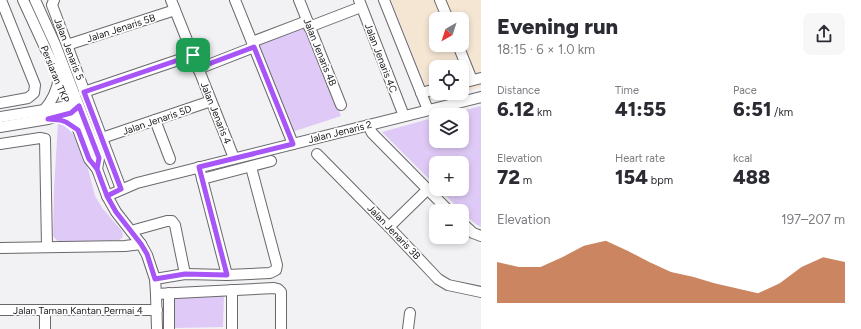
<!DOCTYPE html>
<meta charset="utf-8">
<style>
:root{--surface:#fff;--page:#f7f7f7;--text:#2b2b33;--muted:#7c7c81;--accent:#b6521d}
body{margin:0;font-family:Figtree,sans-serif;background:var(--page);color:var(--text);height:100vh;display:flex;flex-direction:column;font-size:15px;white-space:nowrap}
*{box-sizing:border-box;margin:0}
p{font-size:13px;color:var(--muted)}
.icon{flex:none;width:22px;height:22px;fill:none;stroke:currentColor;stroke-width:2;stroke-linecap:round;stroke-linejoin:round}
.map{position:relative;flex:1;overflow:hidden}
.details{display:flex;flex-direction:column;background:var(--surface);width:380px}
.details>*{flex:none}
.needle{width:26px;rotate:219deg}
.buttons{position:absolute;left:429px;top:12px;display:grid;gap:8px}
.buttons a{display:grid;place-items:center;width:40px;height:40px;border-radius:8px;background:var(--surface);box-shadow:0 2px 6px #0003;font-size:20px}
.pin{position:absolute;display:grid;place-items:center;width:34px;height:34px;color:#fff;margin:-17px;border-radius:8px;box-shadow:0 2px 6px #0006}
.round{display:grid;place-items:center;flex:none;width:42px;height:42px;border-radius:8px;background:var(--page)}
.overview{display:flex;align-items:center;justify-content:space-between;height:68px;padding:0 16px}
h1{font-size:22px;font-weight:800;line-height:30px}
.figures{display:grid;grid-template-columns:repeat(3,1fr);gap:6px;height:68px;padding:4px 16px}
.figures div{display:grid;align-content:center}
.figures b{font-size:20px;font-weight:800}
.figures small{font-size:11px;font-weight:400}
.figures p{font-size:11px}
.chart{height:112px;padding:8px 16px}
.chart p{display:flex;justify-content:space-between}
.chart svg{width:100%;height:72px;margin-top:4px;fill:var(--accent);opacity:.7}
main{display:flex;flex:1;min-height:0}
.map>svg:first-child{display:block}
.industrial{fill:#f5e5d3;fill-rule:evenodd}
.green{fill:#dfcaf7}
.lines{fill:none;stroke-linecap:round;stroke-linejoin:round}
.minor-casing{stroke:#6a686b;stroke-width:12}
.minor{stroke:#fff;stroke-width:10}
.route-casing{stroke:#fff;stroke-width:8}
.route{stroke:#a855f7;stroke-width:5}
.labels{text-anchor:middle;dominant-baseline:central;stroke-width:3.5;stroke-linejoin:round;paint-order:stroke}
.street-label{font-size:10px;fill:#19181a;stroke:#fff}
</style>
<main>
<div class="map">
<svg width="481" height="329" viewBox="0 0 481 329">
<rect width="100%" height="100%" fill="#f2f1f4"/>
<!-- industrial -->
<path class="industrial" d="M 391,0 L 481,0 L 481,87 L 462,92 L 462,67 L 436,67 L 436,93 L 459,93 L 431,100 ZM 436,19 L 462,19 L 462,45 L 436,45 Z"/>
<!-- green -->
<g class="green">
<path d="M 304,27 L 341,116 L 292,132 L 256,45 Z"/>
<path d="M 481,106 L 481,227 L 477,225 L 462,212 L 462,211 L 461,211 L 439,189 L 462,189 L 462,163 L 436,163 L 436,186 L 382,132 L 436,117 L 436,141 L 462,141 L 462,115 L 444,115 Z"/>
<path d="M 58,123 L 63,125 L 68,129 L 73,134 L 87,165 L 95,196 L 103,209 L 122,231 L 123,235 L 122,238 L 119,240 L 58,242 L 53,236 L 54,189 Z"/>
<path d="M 224,295 L 223,327 L 175,328 L 173,298 Z"/>
</g>
<g class="lines">
<defs>
<g id="minor">
<path d="M 23,0 L 59,78 L 89,159 L 97,169 L 107,196 L 116,212 L 141,244 L 147,255 L 155,279 L 156,294 L 157,329"/>
<path d="M 35,0 L 55,44 L 99,158 L 97,169"/>
<path d="M 54,0 L 52,5 L 121,189"/>
<path d="M 171,0 L 234,158"/>
<path d="M 235,0 L 293,144"/>
<path d="M 299,0 L 341,105"/>
<path d="M 359,0 L 404,116"/>
<path d="M 384,0 L 428,110"/>
<path d="M 440,0 L 448,19"/>
<path d="M 309,27 L 361,7"/>
<path d="M 252,42 L 307,21"/>
<path d="M 67,45 L 175,10"/>
<path d="M 458,45 L 472,80"/>
<path d="M 198,69 L 254,47"/>
<path d="M 462,83 L 481,78"/>
<path d="M 84,92 L 193,55"/>
<path d="M 421,93 L 436,89"/>
<path d="M 0,103 L 28,98 L 34,93 L 35,85 L 1,0"/>
<path d="M 44,110 C 53,100 57,91 59,78"/>
<path d="M 0,117 L 69,106 L 75,106"/>
<path d="M 155,120 L 170,159"/>
<path d="M 368,125 L 372,133 L 449,211"/>
<path d="M 0,127 L 48,119 L 71,113 L 76,109"/>
<path d="M 102,138 L 211,101"/>
<path d="M 0,144 L 40,138 L 45,139 L 47,247"/>
<path d="M 317,154 L 389,227 L 438,279 L 448,285 L 481,292"/>
<path d="M 199,167 L 227,275"/>
<path d="M 202,179 L 271,161"/>
<path d="M 107,196 L 137,183 L 481,97"/>
<path d="M 462,223 L 473,233 L 481,236"/>
<path d="M 389,227 L 428,189"/>
<path d="M 131,231 L 167,221 L 172,221 L 175,225 L 185,274"/>
<path d="M 0,248 L 125,246 L 141,244"/>
<path d="M 155,279 L 185,274 L 227,275 L 270,273 L 276,270 L 277,265 L 251,167"/>
<path d="M 232,290 L 232,329"/>
<path d="M 169,293 L 169,329"/>
<path d="M 156,294 L 274,288 L 278,289 L 281,292 L 281,329"/>
<path d="M 0,310 L 157,310"/>
<path d="M 45,310 L 45,329"/>
<path d="M 408,329 L 410,313"/>
</g>
</defs>
<!-- minor casing -->
<use href="#minor" class="minor-casing"/>
<!-- minor -->
<use href="#minor" class="minor"/>
</g>
<g class="lines">
<defs>
<path id="route" d="M 193,55 L 84,92 L 121,189 L 107,196 L 97,169 L 89,159 L 78,130 L 66,122 L 60,120 L 48,119 L 71,113 L 79,106 L 99,158 L 97,169 L 107,196 L 116,212 L 141,244 L 147,254 L 155,279 L 185,274 L 227,275 L 199,167 L 293,144 L 254,47 L 198,68 L 193,55"/>
</defs>
<!-- route casing -->
<use href="#route" class="route-casing"/>
<!-- route -->
<use href="#route" class="route"/>
</g>
<g class="labels">
<!-- street labels -->
<g class="street-label">
<text transform="translate(121 28) rotate(-18)">Jalan Jenaris 5B</text>
<text transform="translate(69 49) rotate(69)">Jalan Jenaris 5</text>
<text transform="translate(320 52) rotate(68)">Jalan Jenaris 4B</text>
<text transform="translate(381 58) rotate(69)">Jalan Jenaris 4C</text>
<text transform="translate(55 74) rotate(68)">Persiaran TKP</text>
<text transform="translate(216 113) rotate(68)">Jalan Jenaris 4</text>
<text transform="translate(157 120) rotate(-19)">Jalan Jenaris 5D</text>
<text transform="translate(340 132) rotate(-14)">Jalan Jenaris 2</text>
<text transform="translate(394 232) rotate(46)">Jalan Jenaris 3B</text>
<text x="78" y="310">Jalan Taman Kantan Permai 4</text>
</g>
</g>
</svg>
<div class="buttons">
<a><svg class="needle" viewBox="-14 -14 28 28"><path d="M0-13l5 13h-10z" fill="#e53935"/><path d="M0 13l5-13h-10z" fill="#7c7c81"/></svg></a>
<a><svg class="icon" aria-label="locate" viewBox="0 0 24 24"><circle cx="12" cy="12" r="6"/><path d="M12 2v4M12 18v4M2 12h4M18 12h4"/></svg></a>
<a><svg class="icon" aria-label="layers" viewBox="0 0 24 24"><path d="M12 4l9 5-9 5-9-5zM3 14l9 5 9-5"/></svg></a>
<a>+</a>
<a>−</a>
</div>
<div class="pin" style="left:193px;top:55px;background:#1e9e55"><svg class="icon" aria-label="arrive" viewBox="0 0 24 24"><path d="M6 21V4h12l-3 4 3 4H6"/></svg></div>
</div>
<section class="details">
<div class="overview"><div><h1>Evening run</h1><p>18:15 · 6 × 1.0 km</p></div><a class="round"><svg class="icon" aria-label="share" viewBox="0 0 24 24"><path d="M12 15V3M7 8l5-5 5 5M5 13v7h14v-7"/></svg></a></div>
<div class="figures">
<div><p>Distance</p><b>6.12<small> km</small></b></div>
<div><p>Time</p><b>41:55</b></div>
<div><p>Pace</p><b>6:51<small> /km</small></b></div>
</div>
<div class="figures">
<div><p>Elevation</p><b>72<small> m</small></b></div>
<div><p>Heart rate</p><b>154<small> bpm</small></b></div>
<div><p>kcal</p><b>488</b></div>
</div>
<div class="chart"><p><span>Elevation</span>197–207 m</p>
<svg viewBox="0 0 160 44" preserveAspectRatio="none"><path d="M0 44V19L10 22L20 22L30 16L40 9L50 6L60 12L70 19L80 25L90 28L100 32L110 35L120 38L130 32L140 22L150 16L160 19V44z"/></svg>
</div>
</section>
</main>
